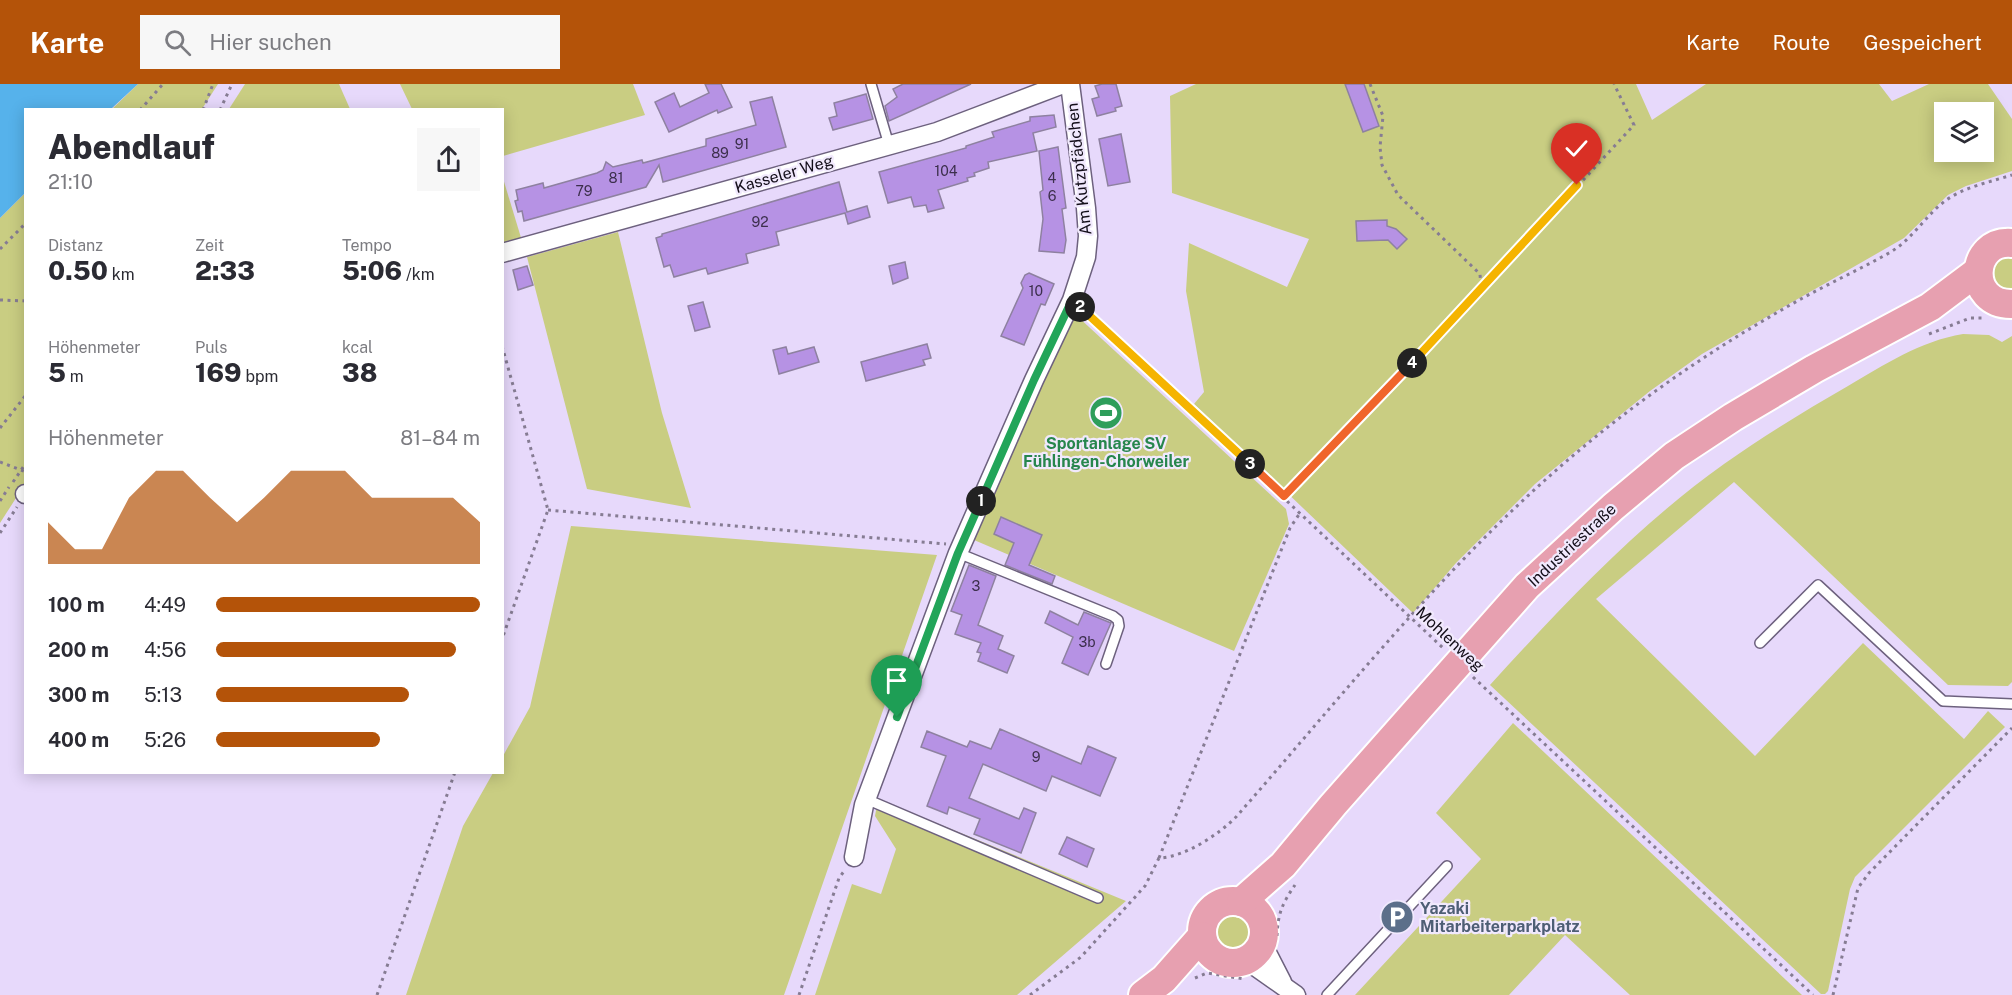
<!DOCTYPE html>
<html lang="de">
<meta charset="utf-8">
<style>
:root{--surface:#fff;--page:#f7f7f7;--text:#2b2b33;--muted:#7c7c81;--accent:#b45309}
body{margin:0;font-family:"Public Sans",sans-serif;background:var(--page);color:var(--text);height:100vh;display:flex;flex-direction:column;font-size:22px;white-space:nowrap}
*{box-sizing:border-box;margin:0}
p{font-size:20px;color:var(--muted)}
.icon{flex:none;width:33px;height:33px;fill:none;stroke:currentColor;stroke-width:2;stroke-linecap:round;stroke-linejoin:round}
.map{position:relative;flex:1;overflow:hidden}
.details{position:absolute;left:24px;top:24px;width:480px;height:666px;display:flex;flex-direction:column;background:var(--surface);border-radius:0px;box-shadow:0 3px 15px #0003}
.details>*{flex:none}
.controls{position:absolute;left:1934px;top:18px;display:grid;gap:12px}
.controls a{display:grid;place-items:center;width:60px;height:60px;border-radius:0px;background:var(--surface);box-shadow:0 3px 15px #0003;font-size:30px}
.pin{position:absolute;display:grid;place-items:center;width:51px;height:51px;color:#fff;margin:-62px -26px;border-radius:50% 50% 50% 0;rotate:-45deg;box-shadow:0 0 6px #0007}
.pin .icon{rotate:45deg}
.km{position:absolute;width:30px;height:30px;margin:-15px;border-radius:50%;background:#222;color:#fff;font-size:16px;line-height:30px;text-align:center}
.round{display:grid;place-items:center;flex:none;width:63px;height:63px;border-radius:0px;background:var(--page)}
.head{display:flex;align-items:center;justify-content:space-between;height:102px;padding:0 24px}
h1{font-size:33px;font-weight:800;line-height:45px}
.metrics{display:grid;grid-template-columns:repeat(3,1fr);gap:9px;height:102px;padding:6px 24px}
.metrics div{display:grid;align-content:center}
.metrics b{font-size:26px;font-weight:800}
.metrics small{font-size:16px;font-weight:400}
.metrics p{font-size:16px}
.chart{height:168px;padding:12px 24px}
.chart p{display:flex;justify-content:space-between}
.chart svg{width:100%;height:108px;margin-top:6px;fill:var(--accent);opacity:.7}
ul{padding:0 24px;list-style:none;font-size:20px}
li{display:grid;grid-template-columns:96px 72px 1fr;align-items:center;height:45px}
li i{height:15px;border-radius:8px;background:var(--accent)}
header{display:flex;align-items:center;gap:36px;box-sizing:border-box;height:84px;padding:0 30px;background:var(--accent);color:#fff}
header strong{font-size:28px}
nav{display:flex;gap:33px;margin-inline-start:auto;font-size:21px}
.search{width:420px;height:54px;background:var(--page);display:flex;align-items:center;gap:15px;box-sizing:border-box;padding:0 21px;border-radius:0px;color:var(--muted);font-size:22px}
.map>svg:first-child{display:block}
.green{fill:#c9cd82;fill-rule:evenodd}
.water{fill:#56b2eb}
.building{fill:#b692e4;stroke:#8e81a0;stroke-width:1.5}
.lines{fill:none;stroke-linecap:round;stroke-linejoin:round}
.service-casing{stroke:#6d617e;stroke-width:12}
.minor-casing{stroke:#6d617e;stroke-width:21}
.primary-casing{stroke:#fff;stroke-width:32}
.path{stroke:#867c93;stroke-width:3;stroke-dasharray:3 4.5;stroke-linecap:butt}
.service{stroke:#fff;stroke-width:9}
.minor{stroke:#fff;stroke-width:18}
.primary{stroke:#e7a0b0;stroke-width:28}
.split-1-casing{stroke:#fff;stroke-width:12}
.split-2-casing{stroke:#fff;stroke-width:12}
.split-3-casing{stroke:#fff;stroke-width:12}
.split-4-casing{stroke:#fff;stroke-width:12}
.split-5-casing{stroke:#fff;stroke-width:12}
.split-1{stroke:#22a559;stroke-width:8}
.split-2{stroke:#22a559;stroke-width:8}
.split-3{stroke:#f5b400;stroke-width:8}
.split-4{stroke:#f0652b;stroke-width:8}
.split-5{stroke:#f5b400;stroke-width:8}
.labels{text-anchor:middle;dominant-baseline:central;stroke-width:4.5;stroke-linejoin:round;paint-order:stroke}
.number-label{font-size:14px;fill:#3c2f4c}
.street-label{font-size:16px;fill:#130e19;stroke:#f1e9fd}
.leisure-label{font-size:16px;font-weight:bold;fill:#27864d;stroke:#f1e9fd}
.service-label{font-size:16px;font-weight:bold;fill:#4e5e75;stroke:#f1e9fd;text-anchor:start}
</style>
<header>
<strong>Karte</strong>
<div class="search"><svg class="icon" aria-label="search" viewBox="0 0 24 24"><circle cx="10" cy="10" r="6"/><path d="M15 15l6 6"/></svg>Hier suchen</div>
<nav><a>Karte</a><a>Route</a><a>Gespeichert</a></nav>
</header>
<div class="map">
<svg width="2012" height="911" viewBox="0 0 2012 911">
<rect width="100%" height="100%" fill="#e7d9fb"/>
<!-- green -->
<g class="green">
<path d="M 138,0 L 218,0 L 202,25 L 111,26 Z"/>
<path d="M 245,0 L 339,0 L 350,25 L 229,25 Z"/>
<path d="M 400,0 L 633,0 L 645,31 L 503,72 L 502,26 L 412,25 Z"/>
<path d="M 1196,0 L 1636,0 L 1652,36 L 1706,0 L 1879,0 L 1892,17 L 1929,0 L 1988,0 L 2012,35 L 2012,87 L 1966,102 L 1948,111 L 1904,154 L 1702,270 L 1650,307 L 1535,400 L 1456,479 L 1413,529 L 1194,320 L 1204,308 L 1186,207 L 1189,159 L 1287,203 L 1309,155 L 1172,109 L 1170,12 ZM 1944,28 L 1983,28 L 1983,68 L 1944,68 Z"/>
<path d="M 502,91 L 522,157 L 502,162 Z"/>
<path d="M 25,109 L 25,400 L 0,439 L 0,134 Z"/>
<path d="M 618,148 L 662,329 L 691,424 L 587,405 L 527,173 Z"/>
<path d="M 2005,173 L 2012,174 L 2012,206 L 1996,204 L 1990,183 L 1994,178 Z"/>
<path d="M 1076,231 L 1286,425 L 1289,440 L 1234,567 L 974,456 L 1072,232 Z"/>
<path d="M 1963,250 L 1989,251 L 2002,258 L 2012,252 L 2012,598 L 2008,602 L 1948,601 L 1734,398 L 1596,515 L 1755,672 L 1863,559 L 1964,655 L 1988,627 L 2005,643 L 1855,793 L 1850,805 L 1828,907 L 1825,910 L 1821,910 L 1490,601 C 1562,522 1637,442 1724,380 C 1764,352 1806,326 1848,302 C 1884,281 1920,257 1963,250 Z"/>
<path d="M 571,442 L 937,471 L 784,911 L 406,911 L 463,742 L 493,689 L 502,688 L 503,672 L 530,623 Z"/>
<path d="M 1513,639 L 1802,911 L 1630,911 L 1565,851 L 1509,911 L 1355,911 L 1481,775 L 1436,729 Z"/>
<path d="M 878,715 L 1126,817 L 1017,911 L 815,911 L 852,800 L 881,810 L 896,765 L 875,732 Z"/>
<circle cx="1233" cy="848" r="17"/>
</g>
<!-- water -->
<path class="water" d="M 0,0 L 138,0 L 111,25 L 26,26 L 25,109 L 0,134 Z"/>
<!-- building -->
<g class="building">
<path d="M 705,0 L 721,0 L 732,23 L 718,29 L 717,26 L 669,48 L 655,18 L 674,9 L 680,23 L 709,9 Z"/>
<path d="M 903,0 L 971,0 L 889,37 L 885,22 L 897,13 L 893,5 Z"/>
<path d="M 1102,0 L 1116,0 L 1122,22 L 1115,24 L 1116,27 L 1097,32 L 1092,15 L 1099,13 L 1095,2 Z"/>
<path d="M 1345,0 L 1364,0 L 1379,42 L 1363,48 Z"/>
<path d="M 866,10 L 873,35 L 833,46 L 829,34 L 837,32 L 834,19 Z"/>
<path d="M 772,13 L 786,63 L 663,98 L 659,81 L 646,103 L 524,137 L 522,127 L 518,128 L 515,117 L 518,116 L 516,106 L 543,99 L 544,104 L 597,89 L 603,86 L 606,78 L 613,83 L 642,76 L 643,79 L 706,62 L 706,55 L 756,41 L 750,18 Z"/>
<path d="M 1054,31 L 1056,43 L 1033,49 L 1037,67 L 988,78 L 989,84 L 974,89 L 975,92 L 967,94 L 968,97 L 938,106 L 944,124 L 928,128 L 926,121 L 914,123 L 911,113 L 888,119 L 879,88 L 966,64 L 966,62 L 994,53 L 992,48 L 1030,37 L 1030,33 Z"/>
<path d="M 1121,50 L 1130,98 L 1108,102 L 1099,55 Z"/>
<path d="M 1058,63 L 1066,124 L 1062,125 L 1066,156 L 1064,169 L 1039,167 L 1043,135 L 1040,108 L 1043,106 L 1039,67 Z"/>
<path d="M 839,98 L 847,128 L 867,122 L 870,133 L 848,140 L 845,129 L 776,148 L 779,161 L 746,170 L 748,179 L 708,190 L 706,184 L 674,193 L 670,181 L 664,183 L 656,154 L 662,152 L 662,150 Z"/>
<path d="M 1387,136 L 1387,142 L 1396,145 L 1407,155 L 1397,165 L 1388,156 L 1357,157 L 1356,137 Z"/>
<path d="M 905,178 L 908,194 L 893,200 L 889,182 Z"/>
<path d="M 527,182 L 533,201 L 518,206 L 513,186 Z"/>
<path d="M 1029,189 L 1054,200 L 1045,221 L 1041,220 L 1024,261 L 1001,252 L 1023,204 L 1021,199 L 1025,191 Z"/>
<path d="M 703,218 L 710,243 L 695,247 L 688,222 Z"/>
<path d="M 927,260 L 931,274 L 923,276 L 925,281 L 866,297 L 861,278 Z"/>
<path d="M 786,263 L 788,270 L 814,263 L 819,278 L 779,290 L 773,266 Z"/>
<path d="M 1001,433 L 1042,451 L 1029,481 L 1055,492 L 1052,500 L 1005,481 L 1014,459 L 994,450 Z"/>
<path d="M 969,481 L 996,492 L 978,541 L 1003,552 L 998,565 L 1014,572 L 1007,589 L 978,577 L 981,569 L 977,568 L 981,559 L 955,550 L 962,531 L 951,527 Z"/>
<path d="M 1050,527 L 1078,541 L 1084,528 L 1111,539 L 1088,591 L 1062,579 L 1073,553 L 1045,539 Z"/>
<path d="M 1000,645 L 1081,680 L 1088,662 L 1116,674 L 1100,712 L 1052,692 L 1046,707 L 983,680 L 969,714 L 1019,735 L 1024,724 L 1036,729 L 1021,769 L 974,750 L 980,735 L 949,723 L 947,730 L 927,722 L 946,672 L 921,663 L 927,647 L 967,663 L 970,657 L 991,665 Z"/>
<path d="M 1067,753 L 1094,765 L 1087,783 L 1059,770 Z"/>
</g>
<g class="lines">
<defs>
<g id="service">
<path d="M 871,0 L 889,61"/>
<path d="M 958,469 L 1113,532 L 1118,536 L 1119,542 L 1106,580"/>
<path d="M 1760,559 L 1818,501 L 1943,617 L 2012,620"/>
<path d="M 866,715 L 1098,814"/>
<path d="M 1327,911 L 1447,782"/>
</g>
<g id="minor">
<path d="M 502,169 L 937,48 L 1063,0"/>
<path d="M 25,410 L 26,410"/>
<path d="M 854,773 L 864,721 L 958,469 L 1034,296 L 1072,216 L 1086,173 L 1088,152 L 1086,124 L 1070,0"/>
<path d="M 1262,859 L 1282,898"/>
<path d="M 1246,876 L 1296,911"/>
</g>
<g id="primary">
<path d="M 2012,159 C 1969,155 1966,221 2012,220"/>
<circle cx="1233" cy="848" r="31"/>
<path d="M 1241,818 L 1283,781 L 1333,721 L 1527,502 L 1613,423 L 1674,372 L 1733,333 L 1814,285 L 1930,223 L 1978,187"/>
<path d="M 1143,911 L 1164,895 L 1202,852"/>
</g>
</defs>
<!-- service casing -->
<use href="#service" class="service-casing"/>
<!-- minor casing -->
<use href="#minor" class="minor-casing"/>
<!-- primary casing -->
<use href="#primary" class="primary-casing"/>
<!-- path -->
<g class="path">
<path d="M 1370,0 L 1383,32 L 1380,63 L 1382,81 L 1398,111 L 1480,190 L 1481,204"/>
<path d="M 140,26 L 163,0"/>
<path d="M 203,26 L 213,0"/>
<path d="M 220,26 L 232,0"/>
<path d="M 0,165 L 26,139"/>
<path d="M 0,216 L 26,217"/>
<path d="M 1085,227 L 1443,564"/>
<path d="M 1929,250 L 1970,234 L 1983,234"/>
<path d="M 502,262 L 548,426 L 502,555"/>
<path d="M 0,344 L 26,311"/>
<path d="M 0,378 L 26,388"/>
<path d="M 13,398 L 26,379"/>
<path d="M 1284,412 L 1475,213 L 1634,41 L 1614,0"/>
<path d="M 0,417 L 9,403"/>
<path d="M 548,426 L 946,460"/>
<path d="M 0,449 L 17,423"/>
<path d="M 1473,593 L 1813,911"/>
<path d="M 1159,774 L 1290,444 L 1300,429"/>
<path d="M 1277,852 C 1278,829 1282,820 1295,801"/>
<path d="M 1195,894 L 1207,889 L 1244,895"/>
<path d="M 377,911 L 455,688"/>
<path d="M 799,911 L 839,794 L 845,786"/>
<path d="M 1030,911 L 1081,873 L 1145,802 L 1159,774 C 1185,773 1218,751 1236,733 C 1336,619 1431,499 1544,397 C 1617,331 1699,273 1785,224 C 1819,204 1855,188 1889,169 C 1912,156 1925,132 1945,117 C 1964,103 1990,98 2012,91"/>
<path d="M 1833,911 L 1858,804 L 1869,789 L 2012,644"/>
</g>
<!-- service -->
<use href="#service" class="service"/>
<!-- minor -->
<use href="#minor" class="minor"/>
<!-- primary -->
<use href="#primary" class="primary"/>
</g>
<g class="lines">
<defs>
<path id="split-1" d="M 897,633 L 958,469 L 981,417"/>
<path id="split-2" d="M 981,417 L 1034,296 L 1072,216 L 1080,223"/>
<path id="split-3" d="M 1080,223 L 1250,380"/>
<path id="split-4" d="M 1250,380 L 1284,412 L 1412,279"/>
<path id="split-5" d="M 1412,279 L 1577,101"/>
</defs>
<!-- split-1 casing -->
<use href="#split-1" class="split-1-casing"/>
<!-- split-2 casing -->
<use href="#split-2" class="split-2-casing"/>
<!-- split-3 casing -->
<use href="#split-3" class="split-3-casing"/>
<!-- split-4 casing -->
<use href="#split-4" class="split-4-casing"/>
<!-- split-5 casing -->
<use href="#split-5" class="split-5-casing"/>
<!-- split-1 -->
<use href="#split-1" class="split-1"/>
<!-- split-2 -->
<use href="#split-2" class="split-2"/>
<!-- split-3 -->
<use href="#split-3" class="split-3"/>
<!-- split-4 -->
<use href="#split-4" class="split-4"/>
<!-- split-5 -->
<use href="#split-5" class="split-5"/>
</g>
<!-- icons -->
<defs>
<symbol id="stadium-disc" viewBox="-11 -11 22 22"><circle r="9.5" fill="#2e9e5b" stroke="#f1e9fd"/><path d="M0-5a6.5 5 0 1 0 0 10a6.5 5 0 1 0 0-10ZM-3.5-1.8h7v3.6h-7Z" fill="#fff"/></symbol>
<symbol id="parking-disc" viewBox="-11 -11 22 22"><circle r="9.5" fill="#5c6f8a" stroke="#f1e9fd"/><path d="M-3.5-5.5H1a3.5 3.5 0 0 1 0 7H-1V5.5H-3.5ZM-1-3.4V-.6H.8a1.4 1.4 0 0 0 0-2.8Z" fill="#fff"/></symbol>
</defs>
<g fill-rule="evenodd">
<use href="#stadium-disc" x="1087" y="310" width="38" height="38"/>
<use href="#parking-disc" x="1378" y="814" width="38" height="38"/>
</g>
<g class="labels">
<!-- number labels -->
<g class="number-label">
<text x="742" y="60">91</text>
<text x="720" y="69">89</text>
<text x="946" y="87">104</text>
<text x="616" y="94">81</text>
<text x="1052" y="94">4</text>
<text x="584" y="107">79</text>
<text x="1052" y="112">6</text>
<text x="760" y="138">92</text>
<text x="1036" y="207">10</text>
<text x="976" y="502">3</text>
<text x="1087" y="558">3b</text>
<text x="1036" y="673">9</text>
</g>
<!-- street labels -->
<g class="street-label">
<text transform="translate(1079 85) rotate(-96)">Am Kutzpfädchen</text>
<text transform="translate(784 90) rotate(-16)">Kasseler Weg</text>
<text transform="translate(1572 461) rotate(-43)">Industriestraße</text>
<text transform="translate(1450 555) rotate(43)">Mohlenweg</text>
</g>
<!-- leisure labels -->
<g class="leisure-label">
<text x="1106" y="359">Sportanlage SV<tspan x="1106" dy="18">Fühlingen-Chorweiler</tspan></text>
</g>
<!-- service labels -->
<g class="service-label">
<text x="1420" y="824">Yazaki<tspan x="1420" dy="18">Mitarbeiterparkplatz</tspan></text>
</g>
</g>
</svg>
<div class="controls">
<a><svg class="icon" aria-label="layers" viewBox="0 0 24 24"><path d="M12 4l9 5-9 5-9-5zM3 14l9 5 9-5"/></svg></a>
</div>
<div class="pin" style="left:897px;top:633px;background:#1e9e55"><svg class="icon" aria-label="arrive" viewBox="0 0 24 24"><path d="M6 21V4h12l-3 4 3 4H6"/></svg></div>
<div class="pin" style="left:1577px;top:101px;background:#d93025"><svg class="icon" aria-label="check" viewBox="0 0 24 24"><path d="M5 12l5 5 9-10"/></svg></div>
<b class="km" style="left:981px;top:417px">1</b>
<b class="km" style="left:1080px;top:223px">2</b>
<b class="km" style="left:1250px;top:380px">3</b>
<b class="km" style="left:1412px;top:279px">4</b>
<section class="details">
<div class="head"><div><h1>Abendlauf</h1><p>21:10</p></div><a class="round"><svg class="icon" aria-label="share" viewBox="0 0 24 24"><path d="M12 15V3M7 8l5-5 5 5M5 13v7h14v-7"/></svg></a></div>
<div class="metrics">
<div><p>Distanz</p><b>0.50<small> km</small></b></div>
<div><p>Zeit</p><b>2:33</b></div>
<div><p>Tempo</p><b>5:06<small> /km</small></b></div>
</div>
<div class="metrics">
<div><p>Höhenmeter</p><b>5<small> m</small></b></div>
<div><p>Puls</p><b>169<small> bpm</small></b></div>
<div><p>kcal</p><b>38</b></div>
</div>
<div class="chart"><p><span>Höhenmeter</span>81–84 m</p>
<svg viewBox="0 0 160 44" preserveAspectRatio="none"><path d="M0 44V27L10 38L20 38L30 17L40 6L50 6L60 17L70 27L80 17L90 6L100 6L110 6L120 17L130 17L140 17L150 17L160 27V44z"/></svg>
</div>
<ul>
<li><b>100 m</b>4:49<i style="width:100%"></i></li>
<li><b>200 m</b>4:56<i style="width:91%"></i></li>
<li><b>300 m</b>5:13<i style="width:73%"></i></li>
<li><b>400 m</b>5:26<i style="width:62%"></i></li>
</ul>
</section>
</div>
